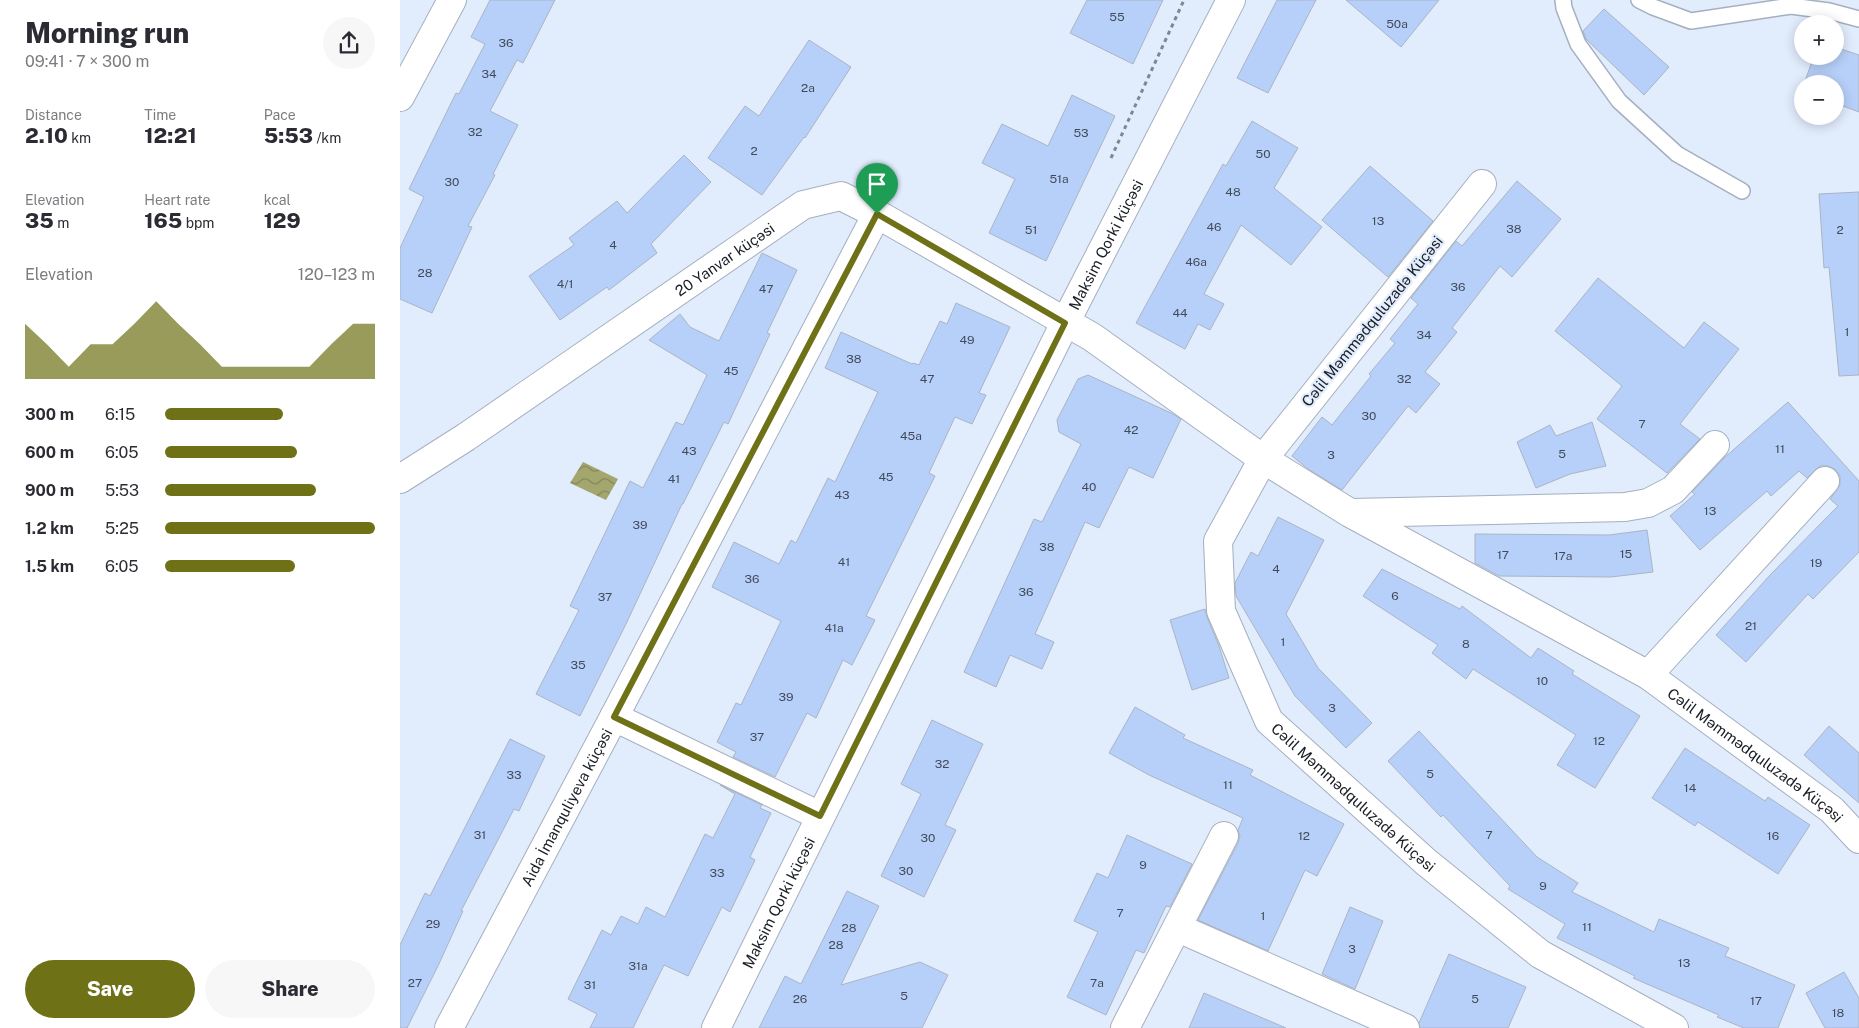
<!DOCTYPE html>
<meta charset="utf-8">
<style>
:root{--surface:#fff;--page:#f7f7f7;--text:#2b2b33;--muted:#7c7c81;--accent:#6e7116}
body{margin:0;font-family:"Public Sans",sans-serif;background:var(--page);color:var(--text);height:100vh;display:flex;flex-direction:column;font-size:19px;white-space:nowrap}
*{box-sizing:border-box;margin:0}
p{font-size:16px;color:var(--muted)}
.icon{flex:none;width:28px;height:28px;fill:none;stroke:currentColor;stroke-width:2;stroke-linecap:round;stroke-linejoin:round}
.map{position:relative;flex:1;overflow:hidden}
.details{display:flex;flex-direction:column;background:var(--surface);width:400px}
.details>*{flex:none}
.controls{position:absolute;left:1394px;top:15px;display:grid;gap:10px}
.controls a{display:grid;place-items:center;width:50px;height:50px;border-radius:50%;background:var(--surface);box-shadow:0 2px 12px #0003;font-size:25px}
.pin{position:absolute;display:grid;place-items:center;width:42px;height:42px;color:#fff;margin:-51px -21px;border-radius:50% 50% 50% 0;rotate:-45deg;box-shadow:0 0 5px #0007}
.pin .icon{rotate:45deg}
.round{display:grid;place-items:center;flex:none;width:52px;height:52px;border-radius:26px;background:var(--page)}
.summary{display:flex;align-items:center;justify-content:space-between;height:85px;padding:0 25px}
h1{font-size:28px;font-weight:800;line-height:38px}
.figures{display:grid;grid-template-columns:repeat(3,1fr);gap:8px;height:85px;padding:5px 25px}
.figures div{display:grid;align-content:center}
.figures b{font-size:21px;font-weight:800}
.figures small{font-size:14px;font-weight:400}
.figures p{font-size:14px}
.chart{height:140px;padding:10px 25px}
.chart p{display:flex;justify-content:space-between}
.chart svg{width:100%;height:90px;margin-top:5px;fill:var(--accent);opacity:.7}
.primary-button{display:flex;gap:10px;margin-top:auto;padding:10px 25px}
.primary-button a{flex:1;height:58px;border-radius:30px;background:var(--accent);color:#fff;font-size:20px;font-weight:800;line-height:58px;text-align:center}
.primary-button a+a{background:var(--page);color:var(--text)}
ul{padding:0 25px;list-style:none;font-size:16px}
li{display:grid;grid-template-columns:80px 60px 1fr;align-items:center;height:38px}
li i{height:12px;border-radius:6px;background:var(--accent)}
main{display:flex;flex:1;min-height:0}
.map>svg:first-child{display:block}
.water{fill:url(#water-waves)}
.building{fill:#b7d0f9;stroke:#aab4c4}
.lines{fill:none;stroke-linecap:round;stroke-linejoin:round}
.lane-casing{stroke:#a5afbf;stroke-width:18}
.street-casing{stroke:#a5afbf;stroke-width:30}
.secondary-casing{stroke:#a5afbf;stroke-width:30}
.path{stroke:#7e8691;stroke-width:3;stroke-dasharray:4 4;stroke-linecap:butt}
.lane{stroke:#fff;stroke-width:15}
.street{stroke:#fff;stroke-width:28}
.secondary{stroke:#fff;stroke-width:28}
.route-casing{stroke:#fff;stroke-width:10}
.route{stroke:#6e7116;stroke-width:6}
.labels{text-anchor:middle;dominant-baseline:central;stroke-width:4.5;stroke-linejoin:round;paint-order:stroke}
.number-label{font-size:12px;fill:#414a59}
.street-label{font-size:15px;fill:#1a1e24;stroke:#e1ecfd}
</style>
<main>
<section class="details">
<div class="summary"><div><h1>Morning run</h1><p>09:41 · 7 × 300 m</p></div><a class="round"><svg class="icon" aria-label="share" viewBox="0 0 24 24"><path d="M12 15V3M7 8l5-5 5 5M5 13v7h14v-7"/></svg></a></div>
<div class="figures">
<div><p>Distance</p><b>2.10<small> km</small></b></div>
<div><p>Time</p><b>12:21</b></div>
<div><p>Pace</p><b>5:53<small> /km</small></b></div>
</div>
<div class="figures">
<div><p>Elevation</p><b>35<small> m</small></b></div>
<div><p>Heart rate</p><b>165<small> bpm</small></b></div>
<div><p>kcal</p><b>129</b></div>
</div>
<div class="chart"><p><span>Elevation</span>120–123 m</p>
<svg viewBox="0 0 160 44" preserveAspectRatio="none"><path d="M0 44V17L10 27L20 38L30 27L40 27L50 17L60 6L70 17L80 27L90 38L100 38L110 38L120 38L130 38L140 27L150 17L160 17V44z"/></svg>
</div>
<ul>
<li><b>300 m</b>6:15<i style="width:56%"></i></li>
<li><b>600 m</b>6:05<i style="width:63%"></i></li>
<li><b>900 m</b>5:53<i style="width:72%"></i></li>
<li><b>1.2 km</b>5:25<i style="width:100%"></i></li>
<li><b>1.5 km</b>6:05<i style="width:62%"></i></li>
</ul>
<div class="primary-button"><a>Save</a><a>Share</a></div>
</section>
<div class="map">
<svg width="1459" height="1028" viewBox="0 0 1459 1028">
<defs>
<pattern id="water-waves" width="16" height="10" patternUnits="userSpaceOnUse" patternTransform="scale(1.25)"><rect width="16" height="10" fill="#a3a76d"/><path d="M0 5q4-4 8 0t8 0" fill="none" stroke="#848759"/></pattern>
</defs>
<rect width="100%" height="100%" fill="#e1ecfd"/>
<!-- water -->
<path class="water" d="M 183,462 L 218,479 L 206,500 L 170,483 Z"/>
<!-- building -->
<g class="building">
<path d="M 90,0 L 155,0 L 123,63 L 117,60 L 90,111 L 118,125 L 93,174 L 95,175 L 68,226 L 72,227 L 32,313 L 0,299 L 0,248 L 24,197 L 9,189 L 56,93 L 59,94 L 85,44 L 71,37 Z"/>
<path d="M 687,0 L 763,0 L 733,64 L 670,33 Z"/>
<path d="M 877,0 L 916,0 L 868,93 L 837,78 Z"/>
<path d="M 946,0 L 1039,0 L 1001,47 Z"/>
<path d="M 1204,9 L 1269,67 L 1244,95 L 1186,39 L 1183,31 Z"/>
<path d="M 409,40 L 451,67 L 405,138 L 404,137 L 362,195 L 308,158 L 345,106 L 359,116 Z"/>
<path d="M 1435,47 L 1459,55 L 1459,112 L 1435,103 L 1435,84 L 1404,84 L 1414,56 L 1435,56 Z"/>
<path d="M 672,95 L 715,116 L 646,261 L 589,233 L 615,179 L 582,163 L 602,124 L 648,146 Z"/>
<path d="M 852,121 L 898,148 L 874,188 L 922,227 L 891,265 L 841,225 L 804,294 L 824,304 L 810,330 L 798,324 L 785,349 L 736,323 L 823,164 L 826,166 Z"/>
<path d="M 284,155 L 311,182 L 251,244 L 257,253 L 209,290 L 207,287 L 160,320 L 129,276 L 174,245 L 169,238 L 217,201 L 227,213 Z"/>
<path d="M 970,166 L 1033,221 L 988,277 L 922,220 Z"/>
<path d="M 1117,181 L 1161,219 L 1112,277 L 1100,266 L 1052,328 L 1057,332 L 1025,372 L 1040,384 L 1016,413 L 1008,406 L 942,490 L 908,469 L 892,456 L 922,417 L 932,425 L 971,376 L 969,374 L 995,343 L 990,339 L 1018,304 L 1011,298 L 1056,241 L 1062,246 Z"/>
<path d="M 1459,192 L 1459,375 L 1439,376 L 1429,267 L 1424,268 L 1419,194 Z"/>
<path d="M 362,253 L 397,270 L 367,333 L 370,334 L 328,424 L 324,422 L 283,504 L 282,504 L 226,624 L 180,716 L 136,694 L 179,610 L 170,606 L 230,481 L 243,488 L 276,422 L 283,425 L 307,375 L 249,340 L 280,314 L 290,327 L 319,341 Z"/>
<path d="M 1198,278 L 1284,348 L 1304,322 L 1339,349 L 1280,424 L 1300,439 L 1267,473 L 1197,419 L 1222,386 L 1155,331 Z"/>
<path d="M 556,303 L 610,327 L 579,393 L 586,395 L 572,424 L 555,417 L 529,473 L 535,476 L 466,616 L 475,620 L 452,665 L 443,660 L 416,718 L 407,713 L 375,777 L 333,757 L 336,752 L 317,742 L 336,703 L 341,705 L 381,621 L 312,587 L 334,542 L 379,564 L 391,540 L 396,543 L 428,478 L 435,482 L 478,392 L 425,368 L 441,332 L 512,364 L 513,363 L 519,365 L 540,321 L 547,324 Z"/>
<path d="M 688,375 L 771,413 L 781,419 L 753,478 L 729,467 L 699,528 L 685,522 L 635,634 L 654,642 L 642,669 L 610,655 L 596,687 L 564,672 L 634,519 L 642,522 L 681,444 L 659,432 L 657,420 L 678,379 Z"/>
<path d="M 1388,402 L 1459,481 L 1459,552 L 1413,599 L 1408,594 L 1346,662 L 1316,635 L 1371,574 L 1438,506 L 1430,499 L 1440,485 L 1440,476 L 1435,469 L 1428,466 L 1420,466 L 1407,478 L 1399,471 L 1371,496 L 1367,491 L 1300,550 L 1270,516 L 1295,494 L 1292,492 L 1324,458 Z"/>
<path d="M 1192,422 L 1206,466 L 1170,474 L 1136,488 L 1117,442 L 1150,425 L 1156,436 Z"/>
<path d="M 878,517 L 924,540 L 886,614 L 918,668 L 972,723 L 946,748 L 895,696 L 836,596 L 835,583 L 851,552 L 858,556 Z"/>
<path d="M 1247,530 L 1253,572 L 1211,577 L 1099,576 L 1075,563 L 1075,534 L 1209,535 Z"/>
<path d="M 982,569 L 1060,609 L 1062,606 L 1131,658 L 1138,648 L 1174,671 L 1172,674 L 1240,716 L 1195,788 L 1157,765 L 1176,735 L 1073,669 L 1066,679 L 1032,653 L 1038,645 L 963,596 Z"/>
<path d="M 805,609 L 807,617 L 819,646 L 829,678 L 792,690 L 770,620 Z"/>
<path d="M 735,707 L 785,735 L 783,738 L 853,770 L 850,775 L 944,824 L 917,876 L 905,870 L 868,951 L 798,920 L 838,843 L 840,836 L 838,830 L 843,818 L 749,775 L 709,753 Z"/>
<path d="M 532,720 L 583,744 L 545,825 L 556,830 L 524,897 L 481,876 L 521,794 L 501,784 Z"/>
<path d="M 1429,726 L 1459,753 L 1459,803 L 1404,755 Z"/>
<path d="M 1019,731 L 1137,857 L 1178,883 L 1172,892 L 1254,932 L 1259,919 L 1329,948 L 1325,956 L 1395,985 L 1378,1028 L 1344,1028 L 1317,1017 L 1319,1015 L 1233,978 L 1235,976 L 1157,938 L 1165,924 L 1108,889 L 1110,886 L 1043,815 L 1041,817 L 988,761 Z"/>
<path d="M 110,739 L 145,756 L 119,811 L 114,809 L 61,911 L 63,911 L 38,966 L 7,1028 L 0,1028 L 0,945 L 25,893 L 30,896 Z"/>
<path d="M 1285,748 L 1365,801 L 1368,797 L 1410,825 L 1378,874 L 1298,822 L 1295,826 L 1252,798 Z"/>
<path d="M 320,785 L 362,805 L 360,808 L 371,813 L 350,857 L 355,860 L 330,912 L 322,907 L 288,976 L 264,965 L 233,1028 L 190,1028 L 197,1014 L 168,999 L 202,930 L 211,935 L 221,916 L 238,924 L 246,907 L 265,917 L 305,834 L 313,838 L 335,794 Z"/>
<path d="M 727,835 L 792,864 L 770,907 L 766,906 L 744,953 L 736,950 L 706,1015 L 667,997 L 698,932 L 674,921 L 697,873 L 708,878 Z"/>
<path d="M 447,891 L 479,906 L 441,985 L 520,962 L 548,975 L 522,1028 L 359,1028 L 385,976 L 401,984 Z"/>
<path d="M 950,907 L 983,921 L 955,989 L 922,974 Z"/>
<path d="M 1049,954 L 1126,987 L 1108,1028 L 1020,1028 L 1019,1023 Z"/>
<path d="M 1444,972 L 1459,998 L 1459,1028 L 1425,1028 L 1406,993 Z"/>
<path d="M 804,993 L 886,1028 L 789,1028 Z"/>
</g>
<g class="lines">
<defs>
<g id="lane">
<path d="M 1163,0 L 1164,8 L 1178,44 L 1219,101 L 1277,154 L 1342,191"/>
<path d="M 1239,0 L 1253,7 L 1291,21 L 1391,6 L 1429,11 L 1459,19"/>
</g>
<g id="street">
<path d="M 0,97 L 52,0"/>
<path id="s1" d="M 1082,184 L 863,459 L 818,541 L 821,611 L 869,721 L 1026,862 L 1140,954 L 1274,1028"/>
<path id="s2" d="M 0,479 L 66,437 L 403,205 L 441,196 L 477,214 L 692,337 L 863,459 L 950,513 L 1248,675 L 1432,810 L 1459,839"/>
<path d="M 951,513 L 1225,507 L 1248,503 L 1273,490 L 1315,445"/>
<path d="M 1248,675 L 1425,481"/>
<path d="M 214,717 L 420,816"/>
<path d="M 778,928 L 1005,1028"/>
<path id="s3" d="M 49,1028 L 214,717 L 477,214"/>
<path d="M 725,1028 L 824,836"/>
</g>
<g id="secondary">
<path id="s4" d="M 316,1028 L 665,323 L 831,0"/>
</g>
</defs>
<!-- lane casing -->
<use href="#lane" class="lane-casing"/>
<!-- street casing -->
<use href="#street" class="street-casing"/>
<!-- secondary casing -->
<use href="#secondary" class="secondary-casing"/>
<!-- path -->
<path class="path" d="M 711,158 L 784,0"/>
<!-- lane -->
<use href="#lane" class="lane"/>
<!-- street -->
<use href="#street" class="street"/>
<!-- secondary -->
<use href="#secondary" class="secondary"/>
</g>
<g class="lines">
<defs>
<path id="route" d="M 477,214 L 665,323 L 420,816 L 214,717 Z"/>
</defs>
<!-- route casing -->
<use href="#route" class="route-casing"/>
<!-- route -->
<use href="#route" class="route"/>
</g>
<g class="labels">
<!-- number labels -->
<g class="number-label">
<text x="717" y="17">55</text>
<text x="997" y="24">50a</text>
<text x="106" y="43">36</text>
<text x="89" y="74">34</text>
<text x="408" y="88">2a</text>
<text x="75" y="132">32</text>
<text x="681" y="133">53</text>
<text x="354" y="151">2</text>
<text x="863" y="154">50</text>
<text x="659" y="179">51a</text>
<text x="52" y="182">30</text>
<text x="833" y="192">48</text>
<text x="978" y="221">13</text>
<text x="814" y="227">46</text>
<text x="1114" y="229">38</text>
<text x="631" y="230">51</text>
<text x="1440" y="230">2</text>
<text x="213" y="245">4</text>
<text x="796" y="262">46a</text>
<text x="25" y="273">28</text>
<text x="165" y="284">4/1</text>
<text x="1058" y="287">36</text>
<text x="366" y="289">47</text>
<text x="780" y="313">44</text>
<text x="1447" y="332">1</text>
<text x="1024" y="335">34</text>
<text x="567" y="340">49</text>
<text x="454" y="359">38</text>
<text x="331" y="371">45</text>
<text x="527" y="379">47</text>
<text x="1004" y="379">32</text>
<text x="969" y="416">30</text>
<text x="1242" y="424">7</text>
<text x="731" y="430">42</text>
<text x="511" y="436">45a</text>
<text x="1380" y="449">11</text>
<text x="289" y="451">43</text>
<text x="1162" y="454">5</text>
<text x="931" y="455">3</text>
<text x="486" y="477">45</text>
<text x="274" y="479">41</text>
<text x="689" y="487">40</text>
<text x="442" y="495">43</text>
<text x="1310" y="511">13</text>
<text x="240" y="525">39</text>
<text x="647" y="547">38</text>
<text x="1226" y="554">15</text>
<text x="1103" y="555">17</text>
<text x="1163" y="556">17a</text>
<text x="444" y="562">41</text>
<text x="1416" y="563">19</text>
<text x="876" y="569">4</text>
<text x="352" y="579">36</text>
<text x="626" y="592">36</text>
<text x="995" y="596">6</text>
<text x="205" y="597">37</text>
<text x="1351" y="626">21</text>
<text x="434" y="628">41a</text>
<text x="883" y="642">1</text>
<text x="1066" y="644">8</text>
<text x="178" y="665">35</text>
<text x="1142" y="681">10</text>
<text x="386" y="697">39</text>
<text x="932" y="708">3</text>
<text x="357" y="737">37</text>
<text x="1199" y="741">12</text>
<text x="542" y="764">32</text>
<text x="1030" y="774">5</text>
<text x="114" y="775">33</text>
<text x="828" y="785">11</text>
<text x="1290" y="788">14</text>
<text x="80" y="835">31</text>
<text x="1089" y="835">7</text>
<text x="904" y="836">12</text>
<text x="1373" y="836">16</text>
<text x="528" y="838">30</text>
<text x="743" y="865">9</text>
<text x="506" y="871">30</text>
<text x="317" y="873">33</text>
<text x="1143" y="886">9</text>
<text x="720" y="913">7</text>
<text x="863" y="916">1</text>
<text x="33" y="924">29</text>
<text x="1187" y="927">11</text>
<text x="449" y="928">28</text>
<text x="436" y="945">28</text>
<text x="952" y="949">3</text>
<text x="1284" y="963">13</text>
<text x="238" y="966">31a</text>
<text x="15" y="983">27</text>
<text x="697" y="983">7a</text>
<text x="190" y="985">31</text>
<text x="504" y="996">5</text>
<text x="400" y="999">26</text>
<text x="1075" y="999">5</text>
<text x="1356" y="1001">17</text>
<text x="1438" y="1013">18</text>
</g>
<!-- street labels -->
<g class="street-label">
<text stroke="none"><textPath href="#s4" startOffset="875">Maksim Qorki küçəsi</textPath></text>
<text stroke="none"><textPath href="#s2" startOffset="392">20 Yanvar küçəsi</textPath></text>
<text transform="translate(972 321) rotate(-51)">Cəlil Məmmədquluzadə Küçəsi</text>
<text stroke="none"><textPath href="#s2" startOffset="1600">Cəlil Məmmədquluzadə Küçəsi</textPath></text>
<text stroke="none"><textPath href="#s1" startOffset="749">Cəlil Məmmədquluzadə Küçəsi</textPath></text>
<text stroke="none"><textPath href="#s3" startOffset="250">Aida İmanquliyeva küçəsi</textPath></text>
<text stroke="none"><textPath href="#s4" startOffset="140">Maksim Qorki küçəsi</textPath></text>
</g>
</g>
</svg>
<div class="controls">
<a>+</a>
<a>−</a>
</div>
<div class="pin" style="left:477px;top:214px;background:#1e9e55"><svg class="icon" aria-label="arrive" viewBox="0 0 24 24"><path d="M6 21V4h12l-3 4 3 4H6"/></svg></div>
</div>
</main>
